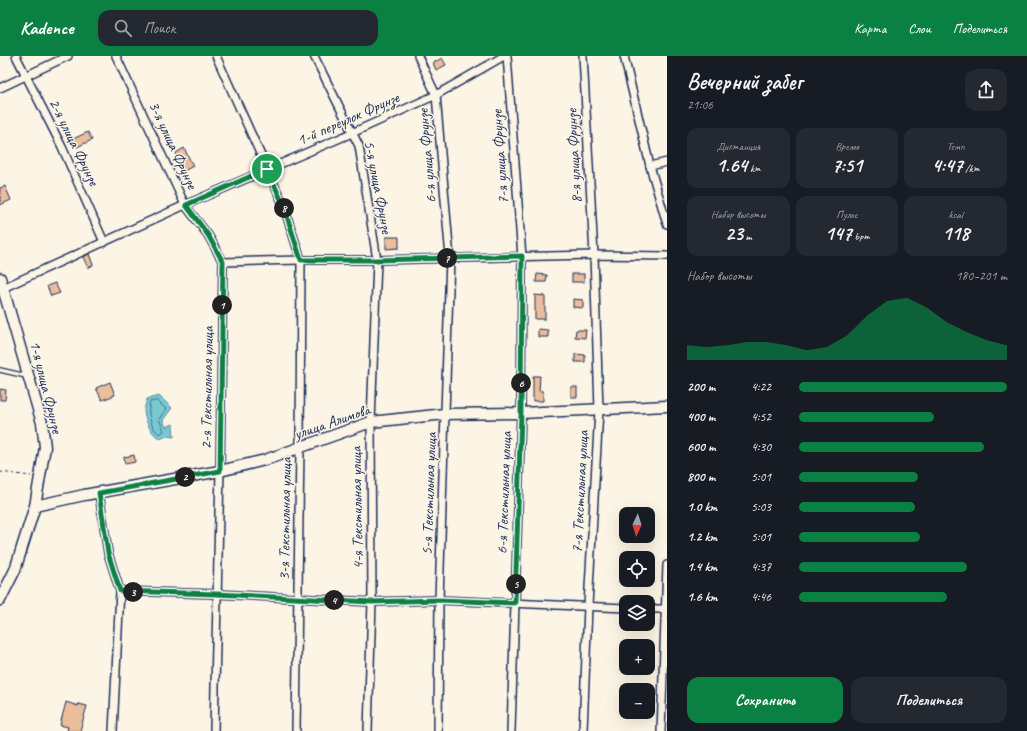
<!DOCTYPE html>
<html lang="ru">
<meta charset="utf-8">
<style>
:root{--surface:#171b24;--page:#242831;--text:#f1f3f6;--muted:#9ea1a6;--accent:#0b8043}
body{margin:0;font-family:Caveat,sans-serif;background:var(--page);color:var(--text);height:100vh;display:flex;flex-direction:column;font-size:15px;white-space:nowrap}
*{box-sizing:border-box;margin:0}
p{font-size:13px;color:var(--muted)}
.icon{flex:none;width:22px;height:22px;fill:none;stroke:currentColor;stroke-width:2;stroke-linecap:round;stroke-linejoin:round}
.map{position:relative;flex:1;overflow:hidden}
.details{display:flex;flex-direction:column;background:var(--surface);width:360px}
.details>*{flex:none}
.needle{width:26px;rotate:184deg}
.tools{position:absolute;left:619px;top:451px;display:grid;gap:8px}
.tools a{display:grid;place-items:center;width:36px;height:36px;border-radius:8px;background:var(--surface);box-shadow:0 4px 16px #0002;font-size:20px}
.pin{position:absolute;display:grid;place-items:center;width:34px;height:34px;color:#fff;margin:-17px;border:2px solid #fff;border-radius:50%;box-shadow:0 1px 4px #0007}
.km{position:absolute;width:20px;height:20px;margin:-10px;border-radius:50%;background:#222;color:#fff;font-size:11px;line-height:20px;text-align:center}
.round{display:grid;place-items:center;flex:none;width:42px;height:42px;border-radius:12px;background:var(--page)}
.headline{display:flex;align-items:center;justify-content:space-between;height:68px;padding:0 20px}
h1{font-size:22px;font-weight:600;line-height:30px}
.metrics{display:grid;grid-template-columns:repeat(3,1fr);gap:6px;height:68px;padding:4px 20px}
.metrics div{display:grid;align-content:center;border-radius:10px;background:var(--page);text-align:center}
.metrics b{font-size:20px;font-weight:600}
.metrics small{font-size:11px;font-weight:400}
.metrics p{font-size:11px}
.chart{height:112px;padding:8px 20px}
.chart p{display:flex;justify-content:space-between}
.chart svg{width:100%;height:72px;margin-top:4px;fill:var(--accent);opacity:.7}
.button{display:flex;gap:8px;margin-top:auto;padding:8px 20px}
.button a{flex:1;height:46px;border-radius:12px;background:var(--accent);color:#fff;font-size:16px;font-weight:600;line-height:46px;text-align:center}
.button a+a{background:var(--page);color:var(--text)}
ul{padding:0 20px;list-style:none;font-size:13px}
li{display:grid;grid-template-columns:64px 48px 1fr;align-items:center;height:30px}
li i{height:10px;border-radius:5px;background:var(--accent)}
header{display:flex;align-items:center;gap:24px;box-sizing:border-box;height:56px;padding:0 20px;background:var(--accent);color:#fff}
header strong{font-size:19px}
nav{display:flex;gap:22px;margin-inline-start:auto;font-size:14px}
.search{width:280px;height:36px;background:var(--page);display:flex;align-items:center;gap:10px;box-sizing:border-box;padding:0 14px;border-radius:12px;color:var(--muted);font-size:15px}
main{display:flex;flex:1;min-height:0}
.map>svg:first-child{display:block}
.water{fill:#78c8d2;stroke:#538ba4}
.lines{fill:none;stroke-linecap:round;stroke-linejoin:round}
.shore{stroke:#406c8c;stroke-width:1}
.building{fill:#ebbd9b;stroke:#1b2f5e}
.lane-casing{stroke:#1b2f5e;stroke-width:6}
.street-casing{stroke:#1b2f5e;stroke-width:10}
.secondary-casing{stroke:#1b2f5e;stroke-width:13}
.path{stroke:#1b2f5e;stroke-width:1;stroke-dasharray:3 3;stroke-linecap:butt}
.lane{stroke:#fcf5e5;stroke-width:3.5}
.street{stroke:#fcf5e5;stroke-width:7}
.secondary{stroke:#fcf5e5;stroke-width:10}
.route-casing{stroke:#fff;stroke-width:8}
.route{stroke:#0b8043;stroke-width:5}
.labels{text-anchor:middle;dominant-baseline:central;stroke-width:3;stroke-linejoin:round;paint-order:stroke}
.street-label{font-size:16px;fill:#1b2f5e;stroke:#fcf5e5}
</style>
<header>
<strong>Kadence</strong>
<div class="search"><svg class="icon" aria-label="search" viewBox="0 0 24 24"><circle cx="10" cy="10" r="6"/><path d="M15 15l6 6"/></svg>Поиск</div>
<nav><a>Карта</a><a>Слои</a><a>Поделиться</a></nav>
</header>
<main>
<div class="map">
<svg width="667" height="675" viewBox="0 0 667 675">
<rect width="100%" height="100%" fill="#fcf5e5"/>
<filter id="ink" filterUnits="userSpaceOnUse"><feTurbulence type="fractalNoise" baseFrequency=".025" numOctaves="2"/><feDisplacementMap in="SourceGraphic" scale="8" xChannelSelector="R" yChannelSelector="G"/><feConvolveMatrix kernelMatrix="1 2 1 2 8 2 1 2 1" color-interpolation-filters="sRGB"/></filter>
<g filter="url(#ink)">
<!-- water -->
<path class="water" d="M 159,340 L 172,352 L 163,364 L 166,371 L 173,368 L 174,381 L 167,380 L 160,383 C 151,377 145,366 144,355 C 144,352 146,347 147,343 Z"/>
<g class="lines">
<!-- shore -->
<path class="shore" d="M 157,345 L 166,353 L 159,363 L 164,375 L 160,378 C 150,373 147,356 150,346 Z"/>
</g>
<!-- building -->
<g class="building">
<path d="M 442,2 L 446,9 L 436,14 L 433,7 Z"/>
<path d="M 88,76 L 92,84 L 77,91 L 73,83 Z"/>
<path d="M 184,92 L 193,110 L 184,115 L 176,97 Z"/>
<path d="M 5,130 L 11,144 L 0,149 L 0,132 Z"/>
<path d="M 386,181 L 399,181 L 399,192 L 386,193 Z"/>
<path d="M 89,198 L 93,209 L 88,212 L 83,201 Z"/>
<path d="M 537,218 L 547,219 L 546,226 L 536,226 Z"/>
<rect x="572" y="218" width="12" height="8"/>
<path d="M 55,227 L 60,237 L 51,240 L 47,230 Z"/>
<path d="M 535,239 L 545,240 L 545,263 L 535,263 Z"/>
<path d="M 573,243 L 583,244 L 583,252 L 573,251 Z"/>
<path d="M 538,273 L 548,274 L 548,281 L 538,281 Z"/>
<path d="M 576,274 L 586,274 L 585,282 L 575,281 Z"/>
<path d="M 575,298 L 585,299 L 585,306 L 575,306 Z"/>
<path d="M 533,320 L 540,320 L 539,335 L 543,335 L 543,345 L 533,345 Z"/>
<path d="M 110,326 L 115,339 L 102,344 L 96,332 Z"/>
<rect x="571" y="331" width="6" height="10"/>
<path d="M 0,333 L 6,334 L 5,344 L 0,344 Z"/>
<path d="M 134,399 L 135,406 L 125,408 L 124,401 Z"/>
<path d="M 66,646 L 78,650 L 78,648 L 87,650 L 80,675 L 67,675 L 68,671 L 60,669 Z"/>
</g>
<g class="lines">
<defs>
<path id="lane" d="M 0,314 L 26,320"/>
<g id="street">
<path d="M 16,0 L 62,91 L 104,186"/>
<path d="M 116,0 L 185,149 L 208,179 L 223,206 L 220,415 L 214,675"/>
<path d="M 216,0 L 283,148 L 301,204 L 300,392 L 296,675"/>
<path d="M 314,0 L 359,90 L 377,204 L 371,366 L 372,546 L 368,675"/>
<path d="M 418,0 L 436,39 L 450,202 L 439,544 L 438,675"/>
<path d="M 507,0 L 522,201 L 521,357 L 511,675"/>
<path d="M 583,0 L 594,199 L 599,354 L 588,550 L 583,675"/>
<path d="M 624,0 L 650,110 L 667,168"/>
<path d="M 0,32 L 68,0"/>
<path d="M 650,110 L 667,106"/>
<path d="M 223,206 L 301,204 L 377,204 L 594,199 L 667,200"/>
<path d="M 3,232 L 185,149 L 352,77 L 436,39 L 504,0"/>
<path d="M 99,437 L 108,497 L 120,535 L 113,675"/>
<path d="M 120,535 L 216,538 L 372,546 L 439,544 L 626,552"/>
<path d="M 648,553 L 667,553"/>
<path d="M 661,675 L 667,509"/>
</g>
<g id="secondary">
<path d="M 0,222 L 42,367 L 45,391 L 35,450 L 15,514 L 0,544"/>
<path d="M 35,450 L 84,439 L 220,415 L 265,404 L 371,366 L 445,358 L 521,357 L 667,350"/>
</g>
</defs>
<!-- lane casing -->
<use href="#lane" class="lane-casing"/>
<!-- street casing -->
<use href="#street" class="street-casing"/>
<!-- secondary casing -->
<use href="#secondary" class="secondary-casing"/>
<!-- path -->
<path class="path" d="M 0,416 L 31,420"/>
<!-- lane -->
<use href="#lane" class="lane"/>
<!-- street -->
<use href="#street" class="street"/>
<!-- secondary -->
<use href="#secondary" class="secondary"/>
</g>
</g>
<g class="lines" filter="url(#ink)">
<defs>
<path id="route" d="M 267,113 L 283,148 L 301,204 L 377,204 L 522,200 L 521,357 L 515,547 L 439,544 L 372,546 L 216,538 L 120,535 L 108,497 L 99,437 L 220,415 L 223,206 L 208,179 L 186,149 Z"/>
</defs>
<!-- route casing -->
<use href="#route" class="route-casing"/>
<!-- route -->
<use href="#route" class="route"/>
</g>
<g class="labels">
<!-- street labels -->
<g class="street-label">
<text transform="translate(348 63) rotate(-24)">1-й переулок Фрунзе</text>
<text transform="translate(74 86) rotate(64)">2-я улица Фрунзе</text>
<text transform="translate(173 89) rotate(65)">3-я улица Фрунзе</text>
<text transform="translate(427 100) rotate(-95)">6-я улица Фрунзе</text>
<text transform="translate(574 100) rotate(-93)">8-я улица Фрунзе</text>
<text transform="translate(500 101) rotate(-94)">7-я улица Фрунзе</text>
<text transform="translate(378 131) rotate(79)">5-я улица Фрунзе</text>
<text transform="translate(46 331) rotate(76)">1-я улица Фрунзе</text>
<text transform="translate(207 332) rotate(-89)">2-я Текстильная улица</text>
<text transform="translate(332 366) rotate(-19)">улица Алимова</text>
<text transform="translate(580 436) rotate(-87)">7-я Текстильная улица</text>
<text transform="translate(504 437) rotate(-88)">6-я Текстильная улица</text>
<text transform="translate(429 438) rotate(-88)">5-я Текстильная улица</text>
<text transform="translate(357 452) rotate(-91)">4-я Текстильная улица</text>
<text transform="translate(285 463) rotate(-89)">3-я Текстильная улица</text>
</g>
</g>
</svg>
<div class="tools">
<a><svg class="needle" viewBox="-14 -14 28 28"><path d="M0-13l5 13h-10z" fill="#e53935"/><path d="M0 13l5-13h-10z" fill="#9ea1a6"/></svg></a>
<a><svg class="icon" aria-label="locate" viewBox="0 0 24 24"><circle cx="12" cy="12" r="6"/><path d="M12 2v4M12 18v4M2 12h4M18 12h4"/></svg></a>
<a><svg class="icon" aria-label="layers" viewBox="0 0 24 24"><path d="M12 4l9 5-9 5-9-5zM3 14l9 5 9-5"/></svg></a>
<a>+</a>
<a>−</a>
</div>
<div class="pin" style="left:267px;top:113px;background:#1e9e55"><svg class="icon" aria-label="arrive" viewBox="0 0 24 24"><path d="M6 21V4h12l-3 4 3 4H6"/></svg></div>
<b class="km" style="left:222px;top:249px">1</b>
<b class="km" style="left:185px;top:421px">2</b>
<b class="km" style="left:133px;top:536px">3</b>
<b class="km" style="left:334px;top:544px">4</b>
<b class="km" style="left:516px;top:528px">5</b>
<b class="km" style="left:521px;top:327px">6</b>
<b class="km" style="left:447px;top:202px">7</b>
<b class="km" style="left:284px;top:152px">8</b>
</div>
<section class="details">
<div class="headline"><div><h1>Вечерний забег</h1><p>21:06</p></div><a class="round"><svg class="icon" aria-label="share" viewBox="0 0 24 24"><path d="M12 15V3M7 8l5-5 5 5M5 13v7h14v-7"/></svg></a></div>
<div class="metrics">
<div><p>Дистанция</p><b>1.64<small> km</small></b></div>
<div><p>Время</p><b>7:51</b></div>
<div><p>Темп</p><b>4:47<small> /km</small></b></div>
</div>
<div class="metrics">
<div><p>Набор высоты</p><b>23<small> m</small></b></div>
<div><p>Пульс</p><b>147<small> bpm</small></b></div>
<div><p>kcal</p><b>118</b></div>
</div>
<div class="chart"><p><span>Набор высоты</span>180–201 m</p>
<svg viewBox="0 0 160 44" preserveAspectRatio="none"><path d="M0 44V35L10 36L20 35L30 33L40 33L50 35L60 38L70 36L80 29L90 17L100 8L110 6L120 12L130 21L140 27L150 32L160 35V44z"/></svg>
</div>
<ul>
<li><b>200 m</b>4:22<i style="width:100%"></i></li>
<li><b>400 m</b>4:52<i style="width:65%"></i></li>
<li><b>600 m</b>4:30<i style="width:89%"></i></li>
<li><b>800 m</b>5:01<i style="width:57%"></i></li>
<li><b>1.0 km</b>5:03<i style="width:56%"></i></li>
<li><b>1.2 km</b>5:01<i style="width:58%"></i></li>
<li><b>1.4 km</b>4:37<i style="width:81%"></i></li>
<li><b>1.6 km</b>4:46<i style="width:71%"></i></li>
</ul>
<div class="button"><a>Сохранить</a><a>Поделиться</a></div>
</section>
</main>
